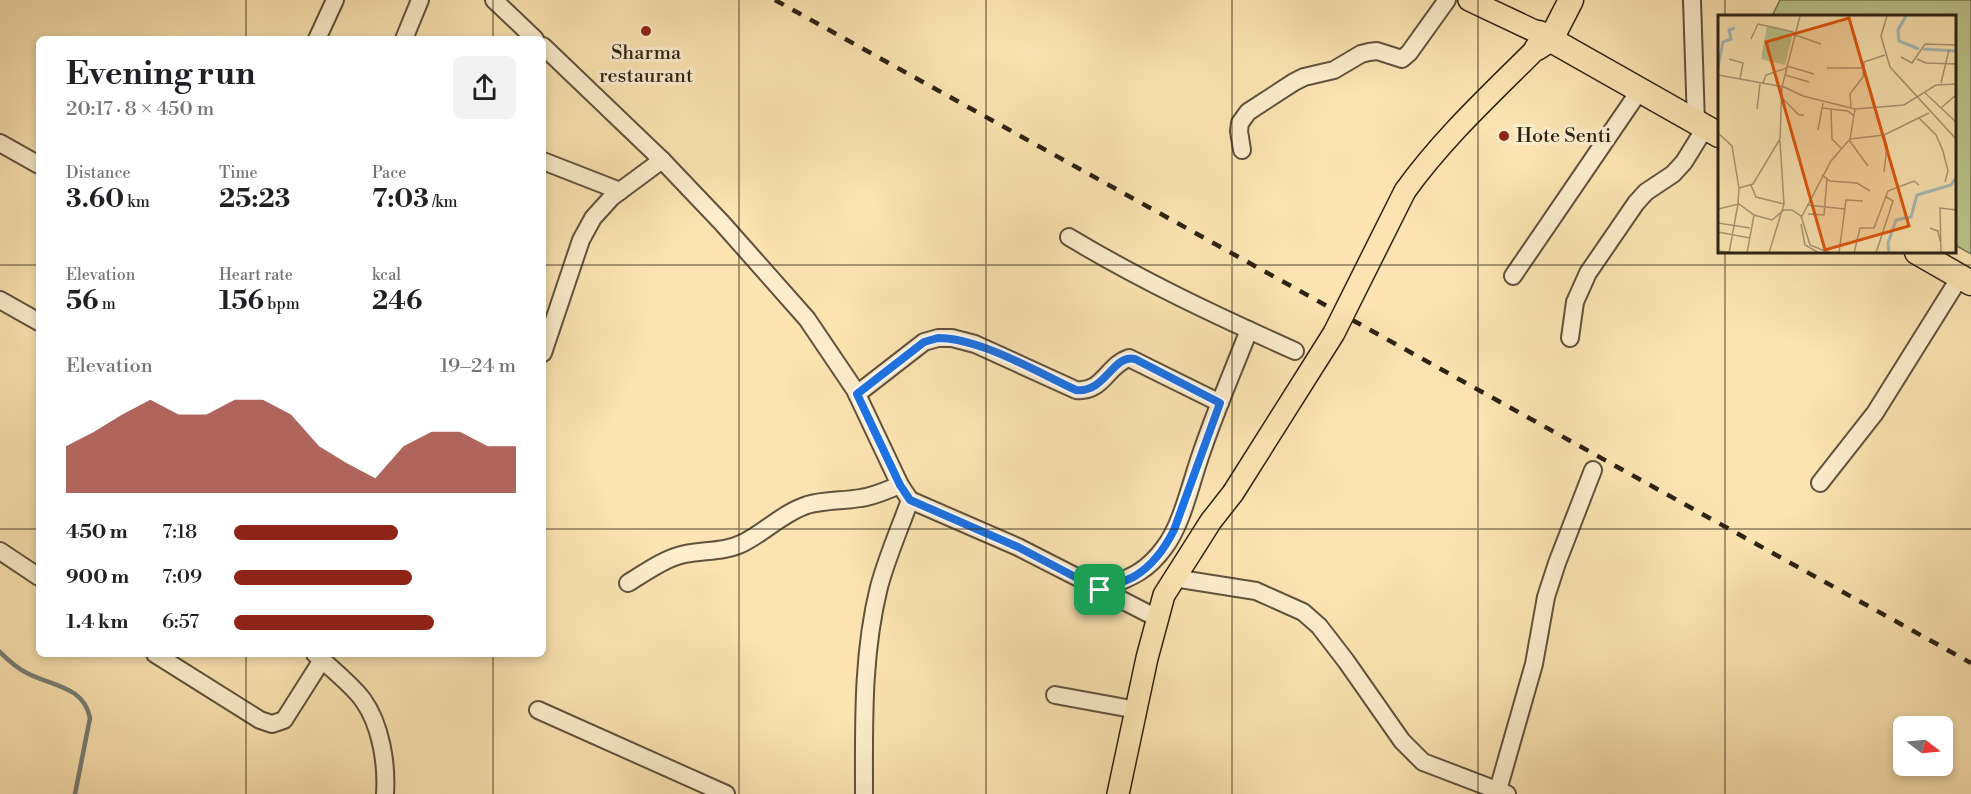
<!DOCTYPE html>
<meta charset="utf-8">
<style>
:root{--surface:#fff;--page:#f2f2f2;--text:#202124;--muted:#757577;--accent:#8f2418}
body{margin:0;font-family:"Libre Bodoni",serif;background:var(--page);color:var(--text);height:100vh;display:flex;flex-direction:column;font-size:22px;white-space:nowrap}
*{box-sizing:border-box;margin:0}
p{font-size:20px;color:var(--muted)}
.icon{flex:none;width:33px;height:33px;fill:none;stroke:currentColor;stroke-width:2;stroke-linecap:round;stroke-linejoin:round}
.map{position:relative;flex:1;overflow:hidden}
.side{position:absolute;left:36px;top:36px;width:510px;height:621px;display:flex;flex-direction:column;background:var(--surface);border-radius:9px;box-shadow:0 3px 9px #0003}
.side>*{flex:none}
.needle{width:39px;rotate:106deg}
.buttons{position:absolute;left:1893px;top:716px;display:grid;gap:12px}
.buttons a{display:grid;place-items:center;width:60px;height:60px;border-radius:9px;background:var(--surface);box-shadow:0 3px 9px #0003;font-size:30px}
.pin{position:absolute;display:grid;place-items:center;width:51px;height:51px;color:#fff;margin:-26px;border-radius:12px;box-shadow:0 3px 9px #0006}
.round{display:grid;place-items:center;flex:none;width:63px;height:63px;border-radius:9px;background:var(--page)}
.summary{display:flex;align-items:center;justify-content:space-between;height:102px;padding:0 30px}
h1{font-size:33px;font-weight:800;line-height:45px}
.figures{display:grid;grid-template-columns:repeat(3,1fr);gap:9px;height:102px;padding:6px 30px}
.figures div{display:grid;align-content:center}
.figures b{font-size:26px;font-weight:800}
.figures small{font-size:16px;font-weight:400}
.figures p{font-size:16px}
.chart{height:168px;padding:12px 30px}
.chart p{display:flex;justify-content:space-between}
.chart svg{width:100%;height:108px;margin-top:6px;fill:var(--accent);opacity:.7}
ul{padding:0 30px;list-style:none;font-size:20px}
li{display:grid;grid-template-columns:96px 72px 1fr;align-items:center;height:45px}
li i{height:15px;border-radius:8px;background:var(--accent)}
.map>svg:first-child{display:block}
.green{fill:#bbc58e;stroke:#747451;stroke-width:1.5}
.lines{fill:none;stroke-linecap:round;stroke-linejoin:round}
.stream{stroke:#757e77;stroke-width:4.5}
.minor-casing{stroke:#60523c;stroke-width:20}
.major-casing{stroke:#2d2214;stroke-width:24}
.highway-casing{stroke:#2d2214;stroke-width:27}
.minor{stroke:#fcedcd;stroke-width:16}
.major{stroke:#fbe4b2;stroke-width:21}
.highway{stroke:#fbe4b2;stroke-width:24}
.rail{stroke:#2d2214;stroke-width:4.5;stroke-dasharray:10 10;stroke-linecap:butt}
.major-bridge-casing{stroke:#2d2214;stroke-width:24;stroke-linecap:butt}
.major-bridge{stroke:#fbe4b2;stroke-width:21}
.route-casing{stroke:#fff;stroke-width:12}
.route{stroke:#1a73e8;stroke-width:8}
.grid{fill:none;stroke:#2d2214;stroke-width:1.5;stroke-opacity:0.55}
.poi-dot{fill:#8f2418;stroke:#fcedcd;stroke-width:2}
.labels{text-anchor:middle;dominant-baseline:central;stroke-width:6;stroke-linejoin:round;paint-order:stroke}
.poi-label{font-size:20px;fill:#2d2214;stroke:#fcedcd}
.inset-river{fill:none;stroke:#a5bbb9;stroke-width:3}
.inset-road{fill:none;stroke:#a99673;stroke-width:1.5}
.view{fill:#df560c;fill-opacity:0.15;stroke:#df560c;stroke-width:3}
.inset-edge{fill:none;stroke:#2d2214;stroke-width:3}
</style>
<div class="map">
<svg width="1971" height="794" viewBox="0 0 1971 794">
<rect width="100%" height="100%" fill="#fbe4b2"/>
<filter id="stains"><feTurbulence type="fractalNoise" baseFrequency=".00333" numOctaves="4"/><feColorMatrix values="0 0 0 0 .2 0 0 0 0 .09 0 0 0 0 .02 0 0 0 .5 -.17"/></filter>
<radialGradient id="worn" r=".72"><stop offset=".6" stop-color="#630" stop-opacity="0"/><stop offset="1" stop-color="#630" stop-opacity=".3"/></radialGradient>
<!-- green -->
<path class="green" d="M 1780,0 L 1971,0 L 1971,254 L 1955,245 L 1954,16 L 1772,16 Z"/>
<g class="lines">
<!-- stream -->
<path class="stream" d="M 0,652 C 8,660 17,668 27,673 C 51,686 84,686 90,718 L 75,794"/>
<defs>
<g id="minor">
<path d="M 494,0 L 535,39"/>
<path d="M 1692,0 L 1696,123"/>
<path d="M 317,39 L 335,0"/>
<path d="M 404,39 L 420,0"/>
<path d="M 543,46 L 662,160 L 722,223 L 807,319 L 855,390 L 900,485 L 910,500 L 1018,547 L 1157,618"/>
<path d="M 0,143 L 39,165"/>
<path d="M 1242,150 L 1239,131 L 1240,123 L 1248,112 L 1294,82 L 1304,77 L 1334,70 L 1361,54 L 1369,52 L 1377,51 L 1402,59 L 1409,53 L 1447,0"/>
<path d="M 543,161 L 620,191"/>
<path d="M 1069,237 C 1142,281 1217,316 1295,351"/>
<path d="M 1513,276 L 1640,90"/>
<path d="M 0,300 L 39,322"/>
<path d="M 1570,338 L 1575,302 L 1588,273 L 1636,203 L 1646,192 L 1673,174 L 1684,162 L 1705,128"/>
<path d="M 543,353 L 581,240 L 593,218 L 612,197 L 662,160"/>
<path d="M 857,394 L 924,342 L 938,338 L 952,338 L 975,344 L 1076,390 C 1103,393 1107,365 1129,358 L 1220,403"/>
<path d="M 1820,483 L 1875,413 L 1960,277"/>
<path d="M 0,551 L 39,577"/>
<path d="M 1174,578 L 1256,591 L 1303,612 L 1319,626 L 1346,661 L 1402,741 L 1423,762 L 1507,794"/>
<path d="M 628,583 C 646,572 665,558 685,554 C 704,550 725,552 743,543 C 765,532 783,513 807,505 C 824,500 843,501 861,498 C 875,496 887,490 900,485"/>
<path d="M 1100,590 C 1128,578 1145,574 1164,548 C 1182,525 1191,482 1201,454 C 1215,412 1233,371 1249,330"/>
<path d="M 155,654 L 260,720 L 272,724 L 284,720 L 322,660"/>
<path d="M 315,654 C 329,666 353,686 363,700 C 381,725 387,764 385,794"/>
<path d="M 1055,695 L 1137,710"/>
<path d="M 538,710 L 726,794"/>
<path d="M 1498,790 L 1534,664 L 1546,597 L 1557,563 L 1593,470"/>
<path d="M 864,794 C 864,725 862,655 879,587 C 887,557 900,528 910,500"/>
</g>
<g id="major">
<path d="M 1469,0 L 1539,33"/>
<path d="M 1405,191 C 1443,138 1491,94 1537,48"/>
<path d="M 1118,794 L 1147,658 L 1164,595 L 1211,521 L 1233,493"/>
</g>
<g id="highway">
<path d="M 1539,33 L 1719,135"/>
<path d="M 1537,48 L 1551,39 L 1571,0"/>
<path d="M 1917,252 L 1971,283"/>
</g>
</defs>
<!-- minor casing -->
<use href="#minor" class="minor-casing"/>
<!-- major casing -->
<use href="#major" class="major-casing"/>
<!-- highway casing -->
<use href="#highway" class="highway-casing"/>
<!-- minor -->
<use href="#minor" class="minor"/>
<!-- major -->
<use href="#major" class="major"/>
<!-- highway -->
<use href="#highway" class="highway"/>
<!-- rail -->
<path class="rail" d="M 775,0 L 1971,663"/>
<defs>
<path id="major-bridge" d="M 1233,493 L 1334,333 L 1405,191"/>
</defs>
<!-- major-bridge casing -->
<use href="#major-bridge" class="major-bridge-casing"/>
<!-- major-bridge -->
<use href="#major-bridge" class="major-bridge"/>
</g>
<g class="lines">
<defs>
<path id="route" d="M 938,338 C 980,338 1037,372 1076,390 C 1106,393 1112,354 1135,359 L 1220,403 L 1174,530 C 1165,548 1153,565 1135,576 C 1125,582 1111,585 1100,590 L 1018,547 L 910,500 L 900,485 L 857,394 L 924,342 Z"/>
</defs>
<!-- route casing -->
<use href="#route" class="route-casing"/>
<!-- route -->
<use href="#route" class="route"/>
</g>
<!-- grid -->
<path class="grid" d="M 246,0 L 246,39M 493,0 L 493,39M 739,0 L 739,794M 986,0 L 986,794M 1232,0 L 1232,794M 1478,0 L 1478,794M 1725,0 L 1725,16M 1725,252 L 1725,794M 0,265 L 39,265M 543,265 L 1971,265M 0,529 L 39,529M 543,529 L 1971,529M 246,654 L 246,794M 493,654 L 493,794"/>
<!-- markers -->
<g class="poi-dot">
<circle cx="646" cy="31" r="6"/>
<circle cx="1504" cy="136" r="6"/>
</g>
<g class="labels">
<!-- poi labels -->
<g class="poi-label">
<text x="646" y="53">Sharma<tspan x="646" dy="23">restaurant</tspan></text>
<text x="1516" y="136" text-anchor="start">Hote Senti</text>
</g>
</g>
<!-- overview -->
<g transform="translate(1718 15)">
<rect width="238" height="238" fill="#fbe4b2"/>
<path d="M 49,11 L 75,17 L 67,50 L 43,44 Z" fill="#bbc58e"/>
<path class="inset-river" d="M 188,1 L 180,15 L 181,26 L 201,34M 205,34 L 239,36M 0,52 L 5,27 L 13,24 L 11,15 L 17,13M 171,238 L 170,228 L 178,205 L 193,202 L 199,180 L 233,170 L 239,161"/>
<path class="inset-road" d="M 169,1 L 163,21 L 172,52 L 239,125M 77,20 L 103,29M 33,24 L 40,9 L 76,17M 183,42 L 194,48 L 207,29 L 239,30M 11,44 L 25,48 L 22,64M 199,44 L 208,48 L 239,49M 69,51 L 96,59M 109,53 L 145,53M 0,60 L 66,72M 67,60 L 91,67M 45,68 L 48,60 L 69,53M 223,68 L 231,35M 64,72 L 82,1M 66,72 L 85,81 L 137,94 L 186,90 L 218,70 L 239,69M 206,77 L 239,108M 64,83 L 81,100 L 86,100M 133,92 L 132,79 L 145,62 L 146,47 L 167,40M 104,93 L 130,96 L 136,101M 223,93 L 239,79M 39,94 L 42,69M 113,94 L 114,124 L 123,133M 201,103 L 218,120 L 225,136 L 230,156 L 227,167M 100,115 L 105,88M 0,118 L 14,131 L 21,173M 132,124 L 166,120 L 211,98M 131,125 L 150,151M 166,157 L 169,131 L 166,120M 104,160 L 112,166 L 139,168 L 152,176M 33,170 L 38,182 L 66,189M 20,189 L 21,173 L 35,169 L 62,124 L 64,72M 89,190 L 127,194M 0,194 L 21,189 L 36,200 L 54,205 L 66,195 L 74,195 L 83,201 L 92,230 L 112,238M 90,199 L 106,200 L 109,164M 83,203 L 113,146 L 132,124 L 137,94M 0,208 L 32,213M 83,209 L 87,230 L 101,238M 212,213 L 220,216 L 222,226M 0,217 L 32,223M 0,236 L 20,238M 11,238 L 20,189M 29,238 L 36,200M 51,238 L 66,189 L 62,126M 121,238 L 128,185 L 145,186M 136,238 L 142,213 L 156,213 L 170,176 L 196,166 L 201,170M 158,238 L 175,186 L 167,181M 223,238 L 222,193 L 239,195"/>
<path class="view" d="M 131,3 L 191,211 L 107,235 L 48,27 Z"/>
<rect width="238" height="238" class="inset-edge"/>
</g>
<rect width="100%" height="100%" filter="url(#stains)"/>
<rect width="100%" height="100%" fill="url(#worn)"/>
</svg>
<div class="buttons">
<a><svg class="needle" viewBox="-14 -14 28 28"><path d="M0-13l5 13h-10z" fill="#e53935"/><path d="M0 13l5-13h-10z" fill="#757577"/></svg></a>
</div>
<div class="pin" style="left:1100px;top:590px;background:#1e9e55"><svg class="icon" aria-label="arrive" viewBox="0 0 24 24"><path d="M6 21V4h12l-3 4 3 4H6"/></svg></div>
<section class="side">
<div class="summary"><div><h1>Evening run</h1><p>20:17 · 8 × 450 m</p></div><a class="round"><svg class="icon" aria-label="share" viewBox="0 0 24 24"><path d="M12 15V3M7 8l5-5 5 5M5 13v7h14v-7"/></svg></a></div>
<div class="figures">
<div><p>Distance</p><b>3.60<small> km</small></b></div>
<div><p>Time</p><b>25:23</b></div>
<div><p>Pace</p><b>7:03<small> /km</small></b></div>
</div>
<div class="figures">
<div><p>Elevation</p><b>56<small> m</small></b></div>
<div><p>Heart rate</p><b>156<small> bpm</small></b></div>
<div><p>kcal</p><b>246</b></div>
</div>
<div class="chart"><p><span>Elevation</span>19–24 m</p>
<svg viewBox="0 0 160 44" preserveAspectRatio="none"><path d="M0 44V25L10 19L20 12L30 6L40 12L50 12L60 6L70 6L80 12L90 25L100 32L110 38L120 25L130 19L140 19L150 25L160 25V44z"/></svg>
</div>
<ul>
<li><b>450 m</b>7:18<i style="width:58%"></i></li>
<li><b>900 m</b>7:09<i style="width:63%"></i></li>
<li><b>1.4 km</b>6:57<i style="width:71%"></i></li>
</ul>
</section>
</div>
